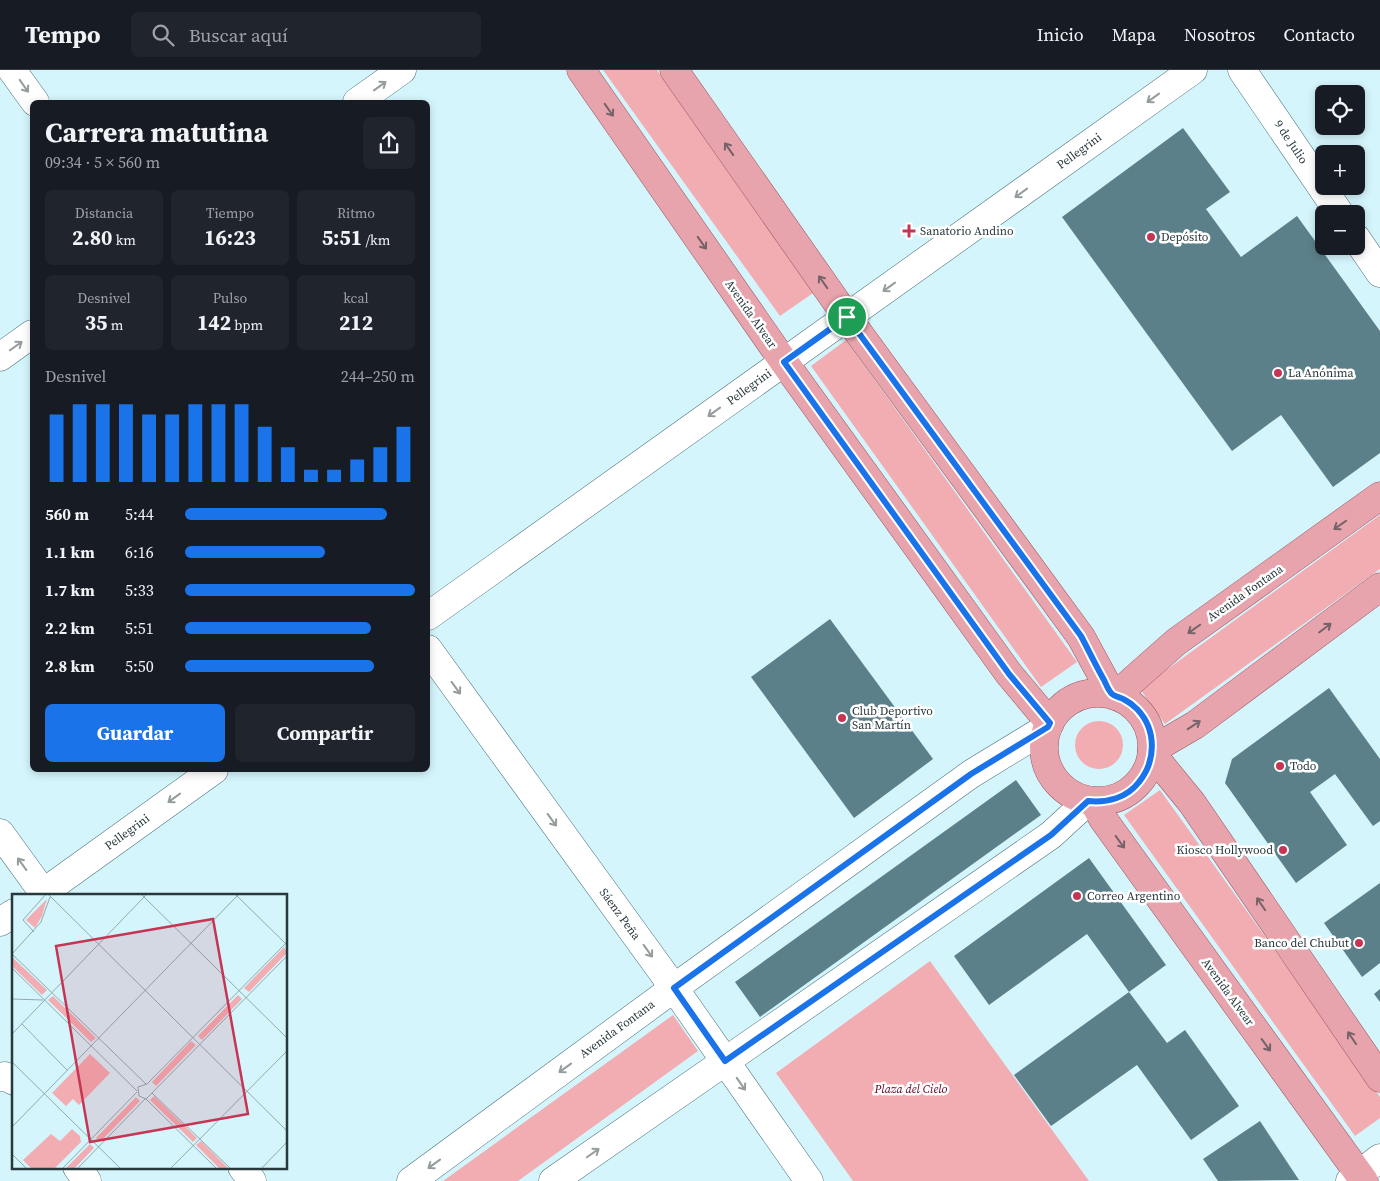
<!DOCTYPE html>
<html lang="es">
<meta charset="utf-8">
<style>
:root{--surface:#171b24;--page:#20242c;--text:#f1f3f6;--muted:#9ea1a6;--line:#363941;--accent:#1a73e8}
body{margin:0;font-family:"Source Serif 4",serif;background:var(--page);color:var(--text);height:100vh;display:flex;flex-direction:column;font-size:19px;white-space:nowrap}
*{box-sizing:border-box;margin:0}
p{font-size:16px;color:var(--muted)}
.icon{flex:none;width:28px;height:28px;fill:none;stroke:currentColor;stroke-width:2;stroke-linecap:round;stroke-linejoin:round}
.map{position:relative;flex:1;overflow:hidden}
.side{position:absolute;left:30px;top:30px;width:400px;height:672px;display:flex;flex-direction:column;background:var(--surface);border-radius:8px;box-shadow:0 2px 8px #0003}
.side>*{flex:none}
.buttons{position:absolute;left:1315px;top:15px;display:grid;gap:10px}
.buttons a{display:grid;place-items:center;width:50px;height:50px;border-radius:8px;background:var(--surface);box-shadow:0 2px 8px #0003;font-size:25px}
.pin{position:absolute;display:grid;place-items:center;width:42px;height:42px;color:#fff;margin:-21px;border:2px solid #fff;border-radius:50%;box-shadow:0 1px 5px #0007}
.round{display:grid;place-items:center;flex:none;width:52px;height:52px;border-radius:8px;background:var(--page)}
.head{display:flex;align-items:center;justify-content:space-between;height:85px;padding:0 15px}
h1{font-size:28px;font-weight:700;line-height:38px}
.figures{display:grid;grid-template-columns:repeat(3,1fr);gap:8px;height:85px;padding:5px 15px}
.figures div{display:grid;align-content:center;border-radius:8px;background:var(--page);text-align:center}
.figures b{font-size:21px;font-weight:700}
.figures small{font-size:14px;font-weight:400}
.figures p{font-size:14px}
.chart{height:140px;padding:10px 15px}
.chart p{display:flex;justify-content:space-between}
.chart svg{width:100%;height:90px;margin-top:5px;stroke:var(--accent);stroke-width:6}
.action{display:flex;gap:10px;margin-top:auto;padding:10px 15px}
.action a{flex:1;height:58px;border-radius:8px;background:var(--accent);color:#fff;font-size:20px;font-weight:700;line-height:58px;text-align:center}
.action a+a{background:var(--page);color:var(--text)}
ul{padding:0 15px;list-style:none;font-size:16px}
li{display:grid;grid-template-columns:80px 60px 1fr;align-items:center;height:38px}
li i{height:12px;border-radius:6px;background:var(--accent)}
header{display:flex;align-items:center;gap:30px;box-sizing:border-box;height:70px;padding:0 25px;background:var(--surface);border-bottom:1px solid var(--line)}
header strong{font-size:24px}
nav{display:flex;gap:28px;margin-inline-start:auto;font-size:18px}
.search{width:350px;height:45px;background:var(--page);display:flex;align-items:center;gap:12px;box-sizing:border-box;padding:0 18px;border-radius:8px;color:var(--muted);font-size:19px}
.map>svg:first-child{display:block}
.green{fill:#f2adb2}
.building{fill:#5c808a}
.lines{fill:none;stroke-linecap:round;stroke-linejoin:round}
.minor-casing{stroke:#4c717a;stroke-width:29}
.major-casing{stroke:#9b5762;stroke-width:29}
.minor{stroke:#fff;stroke-width:28}
.major{stroke:#e8a4ad;stroke-width:28}
.oneway{stroke:#949c9e}
.oneway2{stroke:#756369}
.route-casing{stroke:#fff;stroke-width:10}
.route{stroke:#1a73e8;stroke-width:6}
.poi-dot{fill:#c63553;stroke:#fff;stroke-width:2}
.labels{text-anchor:middle;dominant-baseline:central;stroke-width:5;stroke-linejoin:round;paint-order:stroke}
.street-label{font-size:12px;fill:#29383c;stroke:#fff}
.poi-label{font-size:12px;fill:#29383c;stroke:#fff;text-anchor:start}
.park-label{font-size:12px;font-style:italic;fill:#5e061e;stroke:#fff}
.inset-road{fill:none;stroke:#90a9b0;stroke-width:1}
.view{fill:#c63553;fill-opacity:0.15;stroke:#c63553;stroke-width:2.5}
.inset-edge{fill:none;stroke:#29383c;stroke-width:2.5}
</style>
<header>
<strong>Tempo</strong>
<div class="search"><svg class="icon" aria-label="search" viewBox="0 0 24 24"><circle cx="10" cy="10" r="6"/><path d="M15 15l6 6"/></svg>Buscar aquí</div>
<nav><a>Inicio</a><a>Mapa</a><a>Nosotros</a><a>Contacto</a></nav>
</header>
<div class="map">
<svg width="1380" height="1111" viewBox="0 0 1380 1111">
<rect width="100%" height="100%" fill="#d5f5fd"/>
<!-- green -->
<g class="green">
<path d="M 603,0 L 657,0 L 816,221 L 780,246 Z"/>
<path d="M 846,270 L 1077,592 L 1041,617 L 811,296 Z"/>
<path d="M 1380,445 L 1380,499 L 1165,654 L 1140,619 Z"/>
<circle cx="1099" cy="675" r="24"/>
<path d="M 1160,720 L 1380,1027 L 1380,1048 L 1355,1066 L 1124,745 Z"/>
<path d="M 930,891 L 1089,1111 L 853,1111 L 776,1003 Z"/>
<path d="M 673,945 L 698,981 L 518,1111 L 443,1111 Z"/>
</g>
<!-- building -->
<g class="building">
<path d="M 1183,58 L 1230,122 L 1206,139 L 1241,187 L 1297,146 L 1380,261 L 1380,383 L 1333,417 L 1281,345 L 1232,381 L 1062,147 Z"/>
<path d="M 830,549 L 933,689 L 854,748 L 751,607 Z"/>
<path d="M 1329,618 L 1380,689 L 1380,751 L 1373,756 L 1335,704 L 1310,722 L 1347,775 L 1296,813 L 1225,713 L 1232,689 Z"/>
<path d="M 1016,710 L 1041,745 L 760,947 L 735,912 Z"/>
<path d="M 1089,788 L 1166,895 L 1129,922 L 1087,864 L 989,935 L 954,886 Z"/>
<path d="M 1380,813 L 1380,893 L 1362,907 L 1324,853 Z"/>
<path d="M 1380,919 L 1380,932 L 1374,924 Z"/>
<path d="M 1129,922 L 1167,973 L 1185,960 L 1239,1036 L 1191,1070 L 1137,995 L 1051,1056 L 1014,1005 Z"/>
<path d="M 1260,1051 L 1299,1110 L 1218,1111 L 1203,1089 Z"/>
</g>
<g class="lines">
<defs>
<g id="minor">
<path d="M 12,0 L 35,32"/>
<path d="M 1242,0 L 1340,144"/>
<path d="M 357,32 L 402,0"/>
<path d="M 1356,168 L 1380,203"/>
<path d="M 0,287 L 32,264"/>
<path d="M 428,546 L 1193,0"/>
<path d="M 428,579 L 674,918 L 809,1111"/>
<path d="M 0,763 L 45,825"/>
<path d="M 40,825 L 214,700"/>
<path d="M 0,852 L 14,843"/>
<path d="M 0,1007 L 5,1006 L 14,1011"/>
<path d="M 77,1097 L 87,1111"/>
<path d="M 242,1097 L 252,1111"/>
<path d="M 411,1111 L 674,918 L 971,704 L 1048,657"/>
<path d="M 553,1111 L 1051,765 L 1088,731"/>
<path d="M 1350,1111 L 1380,1088"/>
</g>
<g id="major">
<path d="M 581,0 L 784,292 L 1009,604 L 1050,653"/>
<path d="M 674,0 L 847,247 L 1081,567 L 1112,624"/>
<circle cx="1098" cy="677" r="54"/>
<path d="M 1115,626 L 1176,572 L 1380,426"/>
<path d="M 1152,680 L 1195,655 L 1380,517"/>
<path d="M 1152,684 L 1192,733 L 1380,1008"/>
<path d="M 1093,731 L 1103,749 L 1364,1111"/>
</g>
</defs>
<!-- minor casing -->
<use href="#minor" class="minor-casing"/>
<!-- major casing -->
<use href="#major" class="major-casing"/>
<!-- minor -->
<use href="#minor" class="minor"/>
<!-- major -->
<use href="#major" class="major"/>
</g>
<!-- one-way arrows -->
<defs><path id="oneway-shaft" d="M-6 0H5M1.5-3L5.5 0L1.5 3" fill="none" stroke-width="1.6" stroke-linecap="round" stroke-linejoin="round" transform="scale(1.25)"/></defs>
<g class="oneway">
<use href="#oneway-shaft" transform="translate(24 16) rotate(55)"/>
<use href="#oneway-shaft" transform="translate(380 16) rotate(-36)"/>
<use href="#oneway-shaft" transform="translate(1153 28) rotate(144)"/>
<use href="#oneway-shaft" transform="translate(1021 123) rotate(144)"/>
<use href="#oneway-shaft" transform="translate(889 217) rotate(144)"/>
<use href="#oneway-shaft" transform="translate(16 276) rotate(-35)"/>
<use href="#oneway-shaft" transform="translate(714 342) rotate(144)"/>
<use href="#oneway-shaft" transform="translate(456 618) rotate(54)"/>
<use href="#oneway-shaft" transform="translate(174 728) rotate(144)"/>
<use href="#oneway-shaft" transform="translate(552 750) rotate(54)"/>
<use href="#oneway-shaft" transform="translate(22 794) rotate(-126)"/>
<use href="#oneway-shaft" transform="translate(648 881) rotate(54)"/>
<use href="#oneway-shaft" transform="translate(565 998) rotate(144)"/>
<use href="#oneway-shaft" transform="translate(741 1014) rotate(55)"/>
<use href="#oneway-shaft" transform="translate(593 1083) rotate(-35)"/>
<use href="#oneway-shaft" transform="translate(434 1094) rotate(144)"/>
</g>
<g class="oneway2">
<use href="#oneway-shaft" transform="translate(609 40) rotate(55)"/>
<use href="#oneway-shaft" transform="translate(729 79) rotate(-125)"/>
<use href="#oneway-shaft" transform="translate(702 173) rotate(55)"/>
<use href="#oneway-shaft" transform="translate(823 212) rotate(-125)"/>
<use href="#oneway-shaft" transform="translate(1340 455) rotate(145)"/>
<use href="#oneway-shaft" transform="translate(1325 558) rotate(-37)"/>
<use href="#oneway-shaft" transform="translate(1194 559) rotate(145)"/>
<use href="#oneway-shaft" transform="translate(1194 655) rotate(-33)"/>
<use href="#oneway-shaft" transform="translate(1120 772) rotate(54)"/>
<use href="#oneway-shaft" transform="translate(1261 834) rotate(-124)"/>
<use href="#oneway-shaft" transform="translate(1352 968) rotate(-124)"/>
<use href="#oneway-shaft" transform="translate(1266 975) rotate(54)"/>
</g>
<g class="lines">
<defs>
<path id="route" d="M 847,247 L 1081,566 C 1089,581 1096,596 1104,610 C 1106,614 1108,620 1112,624 C 1115,627 1121,627 1125,630 C 1129,632 1134,636 1137,639 C 1157,660 1156,691 1139,712 C 1127,728 1107,733 1088,731 L 1051,765 L 725,991 L 674,918 L 971,704 L 1048,657 L 1050,653 L 1009,604 L 784,292 Z"/>
</defs>
<!-- route casing -->
<use href="#route" class="route-casing"/>
<!-- route -->
<use href="#route" class="route"/>
</g>
<!-- markers -->
<g class="poi-dot">
<path d="M906.5 153.5h5v5h5v5h-5v5h-5v-5h-5v-5h5z"/>
<circle cx="1151" cy="167" r="5"/>
<circle cx="1278" cy="303" r="5"/>
<circle cx="842" cy="648" r="5"/>
<circle cx="1280" cy="696" r="5"/>
<circle cx="1283" cy="780" r="5"/>
<circle cx="1077" cy="826" r="5"/>
<circle cx="1359" cy="873" r="5"/>
</g>
<g class="labels">
<!-- street labels -->
<g class="street-label">
<text transform="translate(1291 72) rotate(56)">9 de Julio</text>
<text transform="translate(1079 81) rotate(-36)">Pellegrini</text>
<text transform="translate(751 244) rotate(55)">Avenida Alvear</text>
<text transform="translate(749 317) rotate(-36)">Pellegrini</text>
<text transform="translate(1245 523) rotate(-35)">Avenida Fontana</text>
<text transform="translate(127 762) rotate(-36)">Pellegrini</text>
<text transform="translate(620 844) rotate(54)">Sáenz Peña</text>
<text transform="translate(1228 922) rotate(54)">Avenida Alvear</text>
<text transform="translate(617 959) rotate(-36)">Avenida Fontana</text>
</g>
<!-- poi labels -->
<g class="poi-label">
<text x="920" y="161">Sanatorio Andino</text>
<text x="1161" y="167">Depósito</text>
<text x="1288" y="303">La Anónima</text>
<text x="852" y="641">Club Deportivo<tspan x="852" dy="14">San Martín</tspan></text>
<text x="1290" y="696">Todo</text>
<text x="1273" y="780" text-anchor="end">Kiosco Hollywood</text>
<text x="1087" y="826">Correo Argentino</text>
<text x="1349" y="873" text-anchor="end">Banco del Chubut</text>
</g>
<!-- park labels -->
<g class="park-label">
<text x="911" y="1019">Plaza del Cielo</text>
</g>
</g>
<!-- overview -->
<g transform="translate(12 824)">
<rect width="275" height="275" fill="#d5f5fd"/>
<path d="M 35,5 L 30,22 L 23,34 L 14,26 ZM 272,53 L 275,59 L 237,98 L 232,94 ZM 1,64 L 35,96 L 30,101 L 0,72 ZM 226,101 L 230,105 L 190,146 L 186,142 ZM 41,102 L 84,144 L 79,148 L 36,106 ZM 179,147 L 184,151 L 144,192 L 140,188 ZM 78,160 L 98,179 L 67,211 L 61,205 L 54,212 L 40,199 ZM 142,202 L 185,244 L 181,248 L 138,206 ZM 124,203 L 128,207 L 88,248 L 84,244 ZM 60,235 L 68,242 L 69,248 L 42,275 L 20,275 L 11,266 L 39,240 L 48,247 ZM 189,247 L 217,275 L 208,275 L 184,251 ZM 78,250 L 82,254 L 62,275 L 53,275 Z" fill="#f2adb2"/>
<path class="inset-road" d="M 36,0 L 275,237M 129,0 L 275,144M 223,0 L 274,50M 22,38 L 11,26 L 34,0M 0,60 L 134,190M 0,60 L 29,28 L 38,3M 0,74 L 125,197M 0,105 L 31,106M 10,130 L 55,176M 0,140 L 135,0M 0,168 L 109,275M 135,190 L 275,48M 135,190 L 126,193 L 127,202 L 134,205 L 205,275M 140,199 L 219,275M 134,205 L 275,62M 0,233 L 227,0M 0,260 L 15,275M 50,275 L 125,198M 65,275 L 133,205M 158,275 L 275,157M 249,275 L 275,248"/>
<path class="view" d="M 201,25 L 236,220 L 78,248 L 44,52 Z"/>
<rect width="275" height="275" class="inset-edge"/>
</g>
</svg>
<div class="buttons">
<a><svg class="icon" aria-label="locate" viewBox="0 0 24 24"><circle cx="12" cy="12" r="6"/><path d="M12 2v4M12 18v4M2 12h4M18 12h4"/></svg></a>
<a>+</a>
<a>−</a>
</div>
<div class="pin" style="left:847px;top:247px;background:#1e9e55"><svg class="icon" aria-label="arrive" viewBox="0 0 24 24"><path d="M6 21V4h12l-3 4 3 4H6"/></svg></div>
<section class="side">
<div class="head"><div><h1>Carrera matutina</h1><p>09:34 · 5 × 560 m</p></div><a class="round"><svg class="icon" aria-label="share" viewBox="0 0 24 24"><path d="M12 15V3M7 8l5-5 5 5M5 13v7h14v-7"/></svg></a></div>
<div class="figures">
<div><p>Distancia</p><b>2.80<small> km</small></b></div>
<div><p>Tiempo</p><b>16:23</b></div>
<div><p>Ritmo</p><b>5:51<small> /km</small></b></div>
</div>
<div class="figures">
<div><p>Desnivel</p><b>35<small> m</small></b></div>
<div><p>Pulso</p><b>142<small> bpm</small></b></div>
<div><p>kcal</p><b>212</b></div>
</div>
<div class="chart"><p><span>Desnivel</span>244–250 m</p>
<svg viewBox="0 0 160 44" preserveAspectRatio="none"><path d="M5 44V11M15 44V6M25 44V6M35 44V6M45 44V11M55 44V11M65 44V6M75 44V6M85 44V6M95 44V17M105 44V27M115 44V38M125 44V38M135 44V33M145 44V27M155 44V17"/></svg>
</div>
<ul>
<li><b>560 m</b>5:44<i style="width:88%"></i></li>
<li><b>1.1 km</b>6:16<i style="width:61%"></i></li>
<li><b>1.7 km</b>5:33<i style="width:100%"></i></li>
<li><b>2.2 km</b>5:51<i style="width:81%"></i></li>
<li><b>2.8 km</b>5:50<i style="width:82%"></i></li>
</ul>
<div class="action"><a>Guardar</a><a>Compartir</a></div>
</section>
</div>
